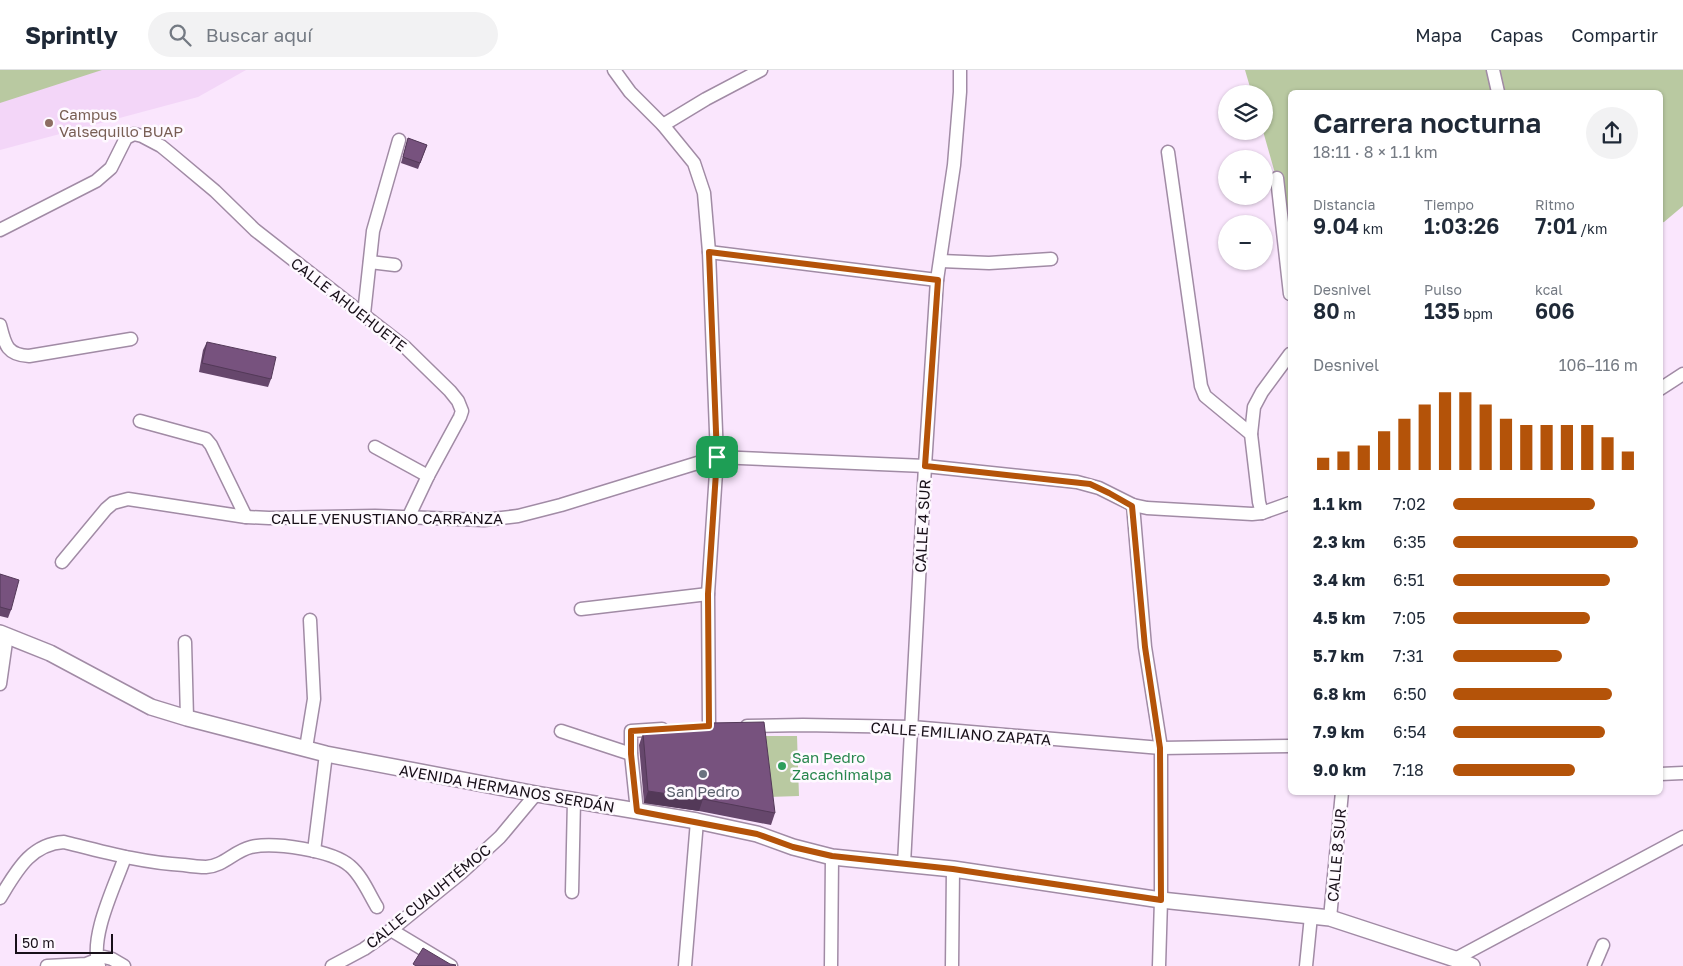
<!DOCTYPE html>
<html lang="es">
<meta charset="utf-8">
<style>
:root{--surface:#fff;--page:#f2f2f3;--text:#1f2937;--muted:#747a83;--line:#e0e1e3;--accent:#b45309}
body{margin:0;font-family:"Golos Text",sans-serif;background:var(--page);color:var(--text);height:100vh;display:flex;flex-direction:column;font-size:19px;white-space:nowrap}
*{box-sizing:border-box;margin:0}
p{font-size:16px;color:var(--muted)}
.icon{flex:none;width:28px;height:28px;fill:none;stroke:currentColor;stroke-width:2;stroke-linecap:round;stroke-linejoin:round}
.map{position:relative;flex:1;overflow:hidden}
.side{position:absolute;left:1288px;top:20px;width:375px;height:705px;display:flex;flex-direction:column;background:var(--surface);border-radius:8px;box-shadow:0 1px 4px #0004}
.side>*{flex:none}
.controls{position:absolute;left:1218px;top:15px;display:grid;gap:10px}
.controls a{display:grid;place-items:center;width:55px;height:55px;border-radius:50%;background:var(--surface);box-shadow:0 1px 4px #0004;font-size:25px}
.scale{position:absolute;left:15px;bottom:12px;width:98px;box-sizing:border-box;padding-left:5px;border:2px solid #181019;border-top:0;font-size:14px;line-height:18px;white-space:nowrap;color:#181019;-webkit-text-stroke:4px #fef9ff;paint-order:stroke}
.pin{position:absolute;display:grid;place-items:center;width:42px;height:42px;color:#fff;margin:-21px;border-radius:10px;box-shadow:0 2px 8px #0006}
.round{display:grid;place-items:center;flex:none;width:52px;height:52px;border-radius:26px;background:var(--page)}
.headline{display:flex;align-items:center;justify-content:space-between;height:85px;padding:0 25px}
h1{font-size:28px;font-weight:600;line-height:38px}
.figures{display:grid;grid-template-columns:repeat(3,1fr);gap:8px;height:85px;padding:5px 25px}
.figures div{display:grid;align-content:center}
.figures b{font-size:21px;font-weight:600}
.figures small{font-size:14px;font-weight:400}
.figures p{font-size:14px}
.chart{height:140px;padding:10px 25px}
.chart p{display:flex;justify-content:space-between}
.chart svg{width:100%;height:90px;margin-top:5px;stroke:var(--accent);stroke-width:6}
ul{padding:0 25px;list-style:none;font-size:16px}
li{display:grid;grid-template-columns:80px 60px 1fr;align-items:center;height:38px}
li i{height:12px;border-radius:6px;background:var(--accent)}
header{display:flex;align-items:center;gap:30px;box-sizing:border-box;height:70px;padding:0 25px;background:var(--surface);border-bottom:1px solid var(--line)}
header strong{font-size:24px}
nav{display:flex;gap:28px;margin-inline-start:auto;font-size:18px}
.search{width:350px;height:45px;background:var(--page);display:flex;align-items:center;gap:12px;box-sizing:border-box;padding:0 18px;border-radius:28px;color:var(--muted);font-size:19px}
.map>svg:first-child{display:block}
.built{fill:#f3d6f8}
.green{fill:#b9c9a1}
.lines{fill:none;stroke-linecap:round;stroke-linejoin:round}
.minor-casing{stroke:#a18ba5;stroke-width:15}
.tertiary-casing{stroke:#a18ba5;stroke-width:18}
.minor{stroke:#fff;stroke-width:12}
.tertiary{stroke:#fff;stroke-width:15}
.wall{fill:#66476c}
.shaded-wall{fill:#533958}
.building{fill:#77527e;stroke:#533958}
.route-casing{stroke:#fff;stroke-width:10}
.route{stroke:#b45309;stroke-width:6}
.education-dot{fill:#8d6e63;stroke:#fef9ff;stroke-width:2}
.leisure-dot{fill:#2e9e5b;stroke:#fef9ff;stroke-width:2}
.worship-dot{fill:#6b7280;stroke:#fef9ff;stroke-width:2}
.labels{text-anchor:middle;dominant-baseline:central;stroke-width:5;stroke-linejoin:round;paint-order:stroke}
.education-label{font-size:15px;fill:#785e54;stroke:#fef9ff;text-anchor:start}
.street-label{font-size:15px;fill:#181019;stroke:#fef9ff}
.leisure-label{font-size:15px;fill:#27864d;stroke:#fef9ff;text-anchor:start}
.worship-label{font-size:15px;fill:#5b616d;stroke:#fef9ff}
</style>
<header>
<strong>Sprintly</strong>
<div class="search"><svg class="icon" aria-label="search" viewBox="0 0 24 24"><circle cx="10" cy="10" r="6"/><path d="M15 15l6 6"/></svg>Buscar aquí</div>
<nav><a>Mapa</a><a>Capas</a><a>Compartir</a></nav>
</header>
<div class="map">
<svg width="1683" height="896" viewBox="0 0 1683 896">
<rect width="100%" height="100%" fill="#fae6fd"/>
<!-- built -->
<path class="built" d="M 0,0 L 246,0 L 198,27 L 0,80 Z"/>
<!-- green -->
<g class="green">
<path d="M 0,0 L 102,0 L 0,33 Z"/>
<path d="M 1245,0 L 1683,0 L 1683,136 L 1664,152 L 1660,153 L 1660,22 L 1290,22 L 1290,156 L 1263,61 L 1264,24 L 1252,24 Z"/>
<path d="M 764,666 L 797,666 L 799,726 L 768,727 Z"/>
</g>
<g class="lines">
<defs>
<g id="minor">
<path d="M 614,0 L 630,22 L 663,55 L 694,93 L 704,123 L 709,182 L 717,387 L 708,524 L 709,656"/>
<path d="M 1493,0 L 1498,22"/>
<path d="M 663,55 L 706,29 L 761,0"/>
<path d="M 1168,82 L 1201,316 L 1205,326 L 1251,364 L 1259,432 L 1262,443"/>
<path d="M 1277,108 L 1290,224"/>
<path d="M 0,160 L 96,111 L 111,98 L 126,68 L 134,64 L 142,66 L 161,76 L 172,85 L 215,121 L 255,160 L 406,278 L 450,321 L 458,331 L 462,341 L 460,347 L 428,406 L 409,446"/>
<path d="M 709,182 L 937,210"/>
<path d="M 941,191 L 989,193 L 1051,189"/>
<path d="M 370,192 L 395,195"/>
<path d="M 364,244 L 373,161 L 399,70"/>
<path d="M 0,255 C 5,275 7,285 29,286 L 131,269"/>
<path d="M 1660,319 L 1683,304"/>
<path d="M 140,351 L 206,369 L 211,375 L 246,447"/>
<path d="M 1251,364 L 1254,337 L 1262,322 L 1290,284"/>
<path d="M 375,377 L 428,406"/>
<path d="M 1133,435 L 1145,577 L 1161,678 L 1161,830 L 1159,896"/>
<path d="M 62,492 L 106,439 L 113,433 L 128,429 L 246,447 L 269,448 L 375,446 L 484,450 L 518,446 L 561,435 L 717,387 L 925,396 L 1077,412 L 1099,418 L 1133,435 L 1147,438 L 1252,444 L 1262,443 L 1290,433"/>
<path d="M 581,539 L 708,524"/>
<path d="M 185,572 L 187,648"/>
<path d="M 0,614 L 7,565"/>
<path d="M 747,656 L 803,655 L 912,657 L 1161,678 L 1290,676"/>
<path d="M 561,661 L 631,684"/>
<path d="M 306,678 L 314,629 L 310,550"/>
<path d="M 1660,704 L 1683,703"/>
<path d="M 637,741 L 631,684 L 631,661 L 662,659"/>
<path d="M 314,781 L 326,684"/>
<path d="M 904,794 L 925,396 L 937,210 L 954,95 L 960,22 L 960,0"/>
<path d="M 572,822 L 574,730"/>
<path d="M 0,828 C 16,802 30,774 64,772 C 104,782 143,793 184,795 C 191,796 199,797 206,797 C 224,796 234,781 251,777 C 274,772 332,780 350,796 C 362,806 369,824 377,837"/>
<path d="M 1330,848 L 1342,722"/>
<path d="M 391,860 L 451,896"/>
<path d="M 1455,889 L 1683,767"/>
<path d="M 47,896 L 86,894 L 104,887 L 112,889 L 124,896"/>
<path d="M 99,896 C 89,867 115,816 125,787"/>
<path d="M 332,896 L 364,879 L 391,860 L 461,803 L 500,767 L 536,724"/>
<path d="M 685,896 L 697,751"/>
<path d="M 831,896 L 832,787"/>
<path d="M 952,896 L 953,799"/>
<path d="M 1306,896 L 1311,846"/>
<path d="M 1594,896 L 1603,875"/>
</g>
<path id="tertiary" d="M 0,563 L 50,583 L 151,637 L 187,648 L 326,684 L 536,724 L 697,751 L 757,764 L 793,777 L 832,787 L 953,799 L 1161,830 L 1330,848 L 1455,889 L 1472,896"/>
</defs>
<!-- minor casing -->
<use href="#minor" class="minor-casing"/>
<!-- tertiary casing -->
<use href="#tertiary" class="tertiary-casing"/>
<!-- minor -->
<use href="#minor" class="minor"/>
<!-- tertiary -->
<use href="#tertiary" class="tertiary"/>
</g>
<!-- wall -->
<g class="wall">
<path d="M 408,68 L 427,75 L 418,99 L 401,93 Z"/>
<path d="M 207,272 L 271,309 L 268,317 L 199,302 L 203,280 Z"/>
<path d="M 0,504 L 11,540 L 8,548 L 0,546 Z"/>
<path d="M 643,663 L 775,743 L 771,755 L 699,741 L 644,733 L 639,675 Z"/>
</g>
<!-- shaded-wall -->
<path class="shaded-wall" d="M 648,721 L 703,729 L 699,741 L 644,733 Z"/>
<!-- building -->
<g class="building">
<path d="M 408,68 L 427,75 L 420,93 L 403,87 Z"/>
<path d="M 207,272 L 276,287 L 271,309 L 202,293 Z"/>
<path d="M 0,504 L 19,510 L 11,540 L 0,537 Z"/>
<path d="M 764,652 L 775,743 L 703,729 L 648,721 L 643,663 L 648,657 L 709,653 Z"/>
<path d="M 423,878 L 450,894 L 456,895 L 455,896 L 416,896 L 413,894 Z"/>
</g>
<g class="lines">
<defs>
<path id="route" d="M 709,182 L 938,210 L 925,396 L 1090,414 L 1109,423 L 1132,436 L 1145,577 L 1160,678 L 1161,830 L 953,799 L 832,786 L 793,777 L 757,764 L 637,741 L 631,684 L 631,661 L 709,656 L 708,524 L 717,387 Z"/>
</defs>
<!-- route casing -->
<use href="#route" class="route-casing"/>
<!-- route -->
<use href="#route" class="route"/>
</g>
<!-- markers -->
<circle class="education-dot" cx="49" cy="53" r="5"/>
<circle class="leisure-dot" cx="782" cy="696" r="5"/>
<circle class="worship-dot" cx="703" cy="704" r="5"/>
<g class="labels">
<!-- education labels -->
<g class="education-label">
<text x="59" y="44">Campus<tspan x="59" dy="17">Valsequillo BUAP</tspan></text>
</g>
<!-- street labels -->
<g class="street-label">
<text transform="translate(349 234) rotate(38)">CALLE AHUEHUETE</text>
<text x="387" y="448">CALLE VENUSTIANO CARRANZA</text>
<text transform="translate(922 456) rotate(-87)">CALLE 4 SUR</text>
<text transform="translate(961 663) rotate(4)">CALLE EMILIANO ZAPATA</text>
<text transform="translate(507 718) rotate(10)">AVENIDA HERMANOS SERDÁN</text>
<text transform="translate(1336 785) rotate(-85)">CALLE 8 SUR</text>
<text transform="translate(428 826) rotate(-39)">CALLE CUAUHTÉMOC</text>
</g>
<!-- leisure labels -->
<g class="leisure-label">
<text x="792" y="687">San Pedro<tspan x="792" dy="17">Zacachimalpa</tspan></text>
</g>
<!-- worship labels -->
<g class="worship-label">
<text x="703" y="721">San Pedro</text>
</g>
</g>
</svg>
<div class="controls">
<a><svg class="icon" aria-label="layers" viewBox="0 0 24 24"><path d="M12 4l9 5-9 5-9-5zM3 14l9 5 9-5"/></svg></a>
<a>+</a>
<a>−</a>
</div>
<div class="scale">50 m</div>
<div class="pin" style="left:717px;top:387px;background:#1e9e55"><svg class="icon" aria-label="arrive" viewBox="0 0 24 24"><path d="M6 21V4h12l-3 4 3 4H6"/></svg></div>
<section class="side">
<div class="headline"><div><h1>Carrera nocturna</h1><p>18:11 · 8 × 1.1 km</p></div><a class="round"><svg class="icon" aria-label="share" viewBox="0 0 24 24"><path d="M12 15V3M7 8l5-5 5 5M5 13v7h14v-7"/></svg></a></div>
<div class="figures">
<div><p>Distancia</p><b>9.04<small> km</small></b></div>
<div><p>Tiempo</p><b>1:03:26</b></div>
<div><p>Ritmo</p><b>7:01<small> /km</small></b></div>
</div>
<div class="figures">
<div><p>Desnivel</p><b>80<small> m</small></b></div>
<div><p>Pulso</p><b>135<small> bpm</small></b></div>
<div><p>kcal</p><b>606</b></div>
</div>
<div class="chart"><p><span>Desnivel</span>106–116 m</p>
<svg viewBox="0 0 160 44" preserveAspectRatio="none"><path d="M5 44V38M15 44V35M25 44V32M35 44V25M45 44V19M55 44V12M65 44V6M75 44V6M85 44V12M95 44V19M105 44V22M115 44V22M125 44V22M135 44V22M145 44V28M155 44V35"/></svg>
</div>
<ul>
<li><b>1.1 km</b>7:02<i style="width:77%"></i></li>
<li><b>2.3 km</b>6:35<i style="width:100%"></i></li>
<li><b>3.4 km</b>6:51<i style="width:85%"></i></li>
<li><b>4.5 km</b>7:05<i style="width:74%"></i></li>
<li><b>5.7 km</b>7:31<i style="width:59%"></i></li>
<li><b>6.8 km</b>6:50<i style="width:86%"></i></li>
<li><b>7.9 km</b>6:54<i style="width:82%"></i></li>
<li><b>9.0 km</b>7:18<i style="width:66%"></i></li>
</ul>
</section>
</div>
